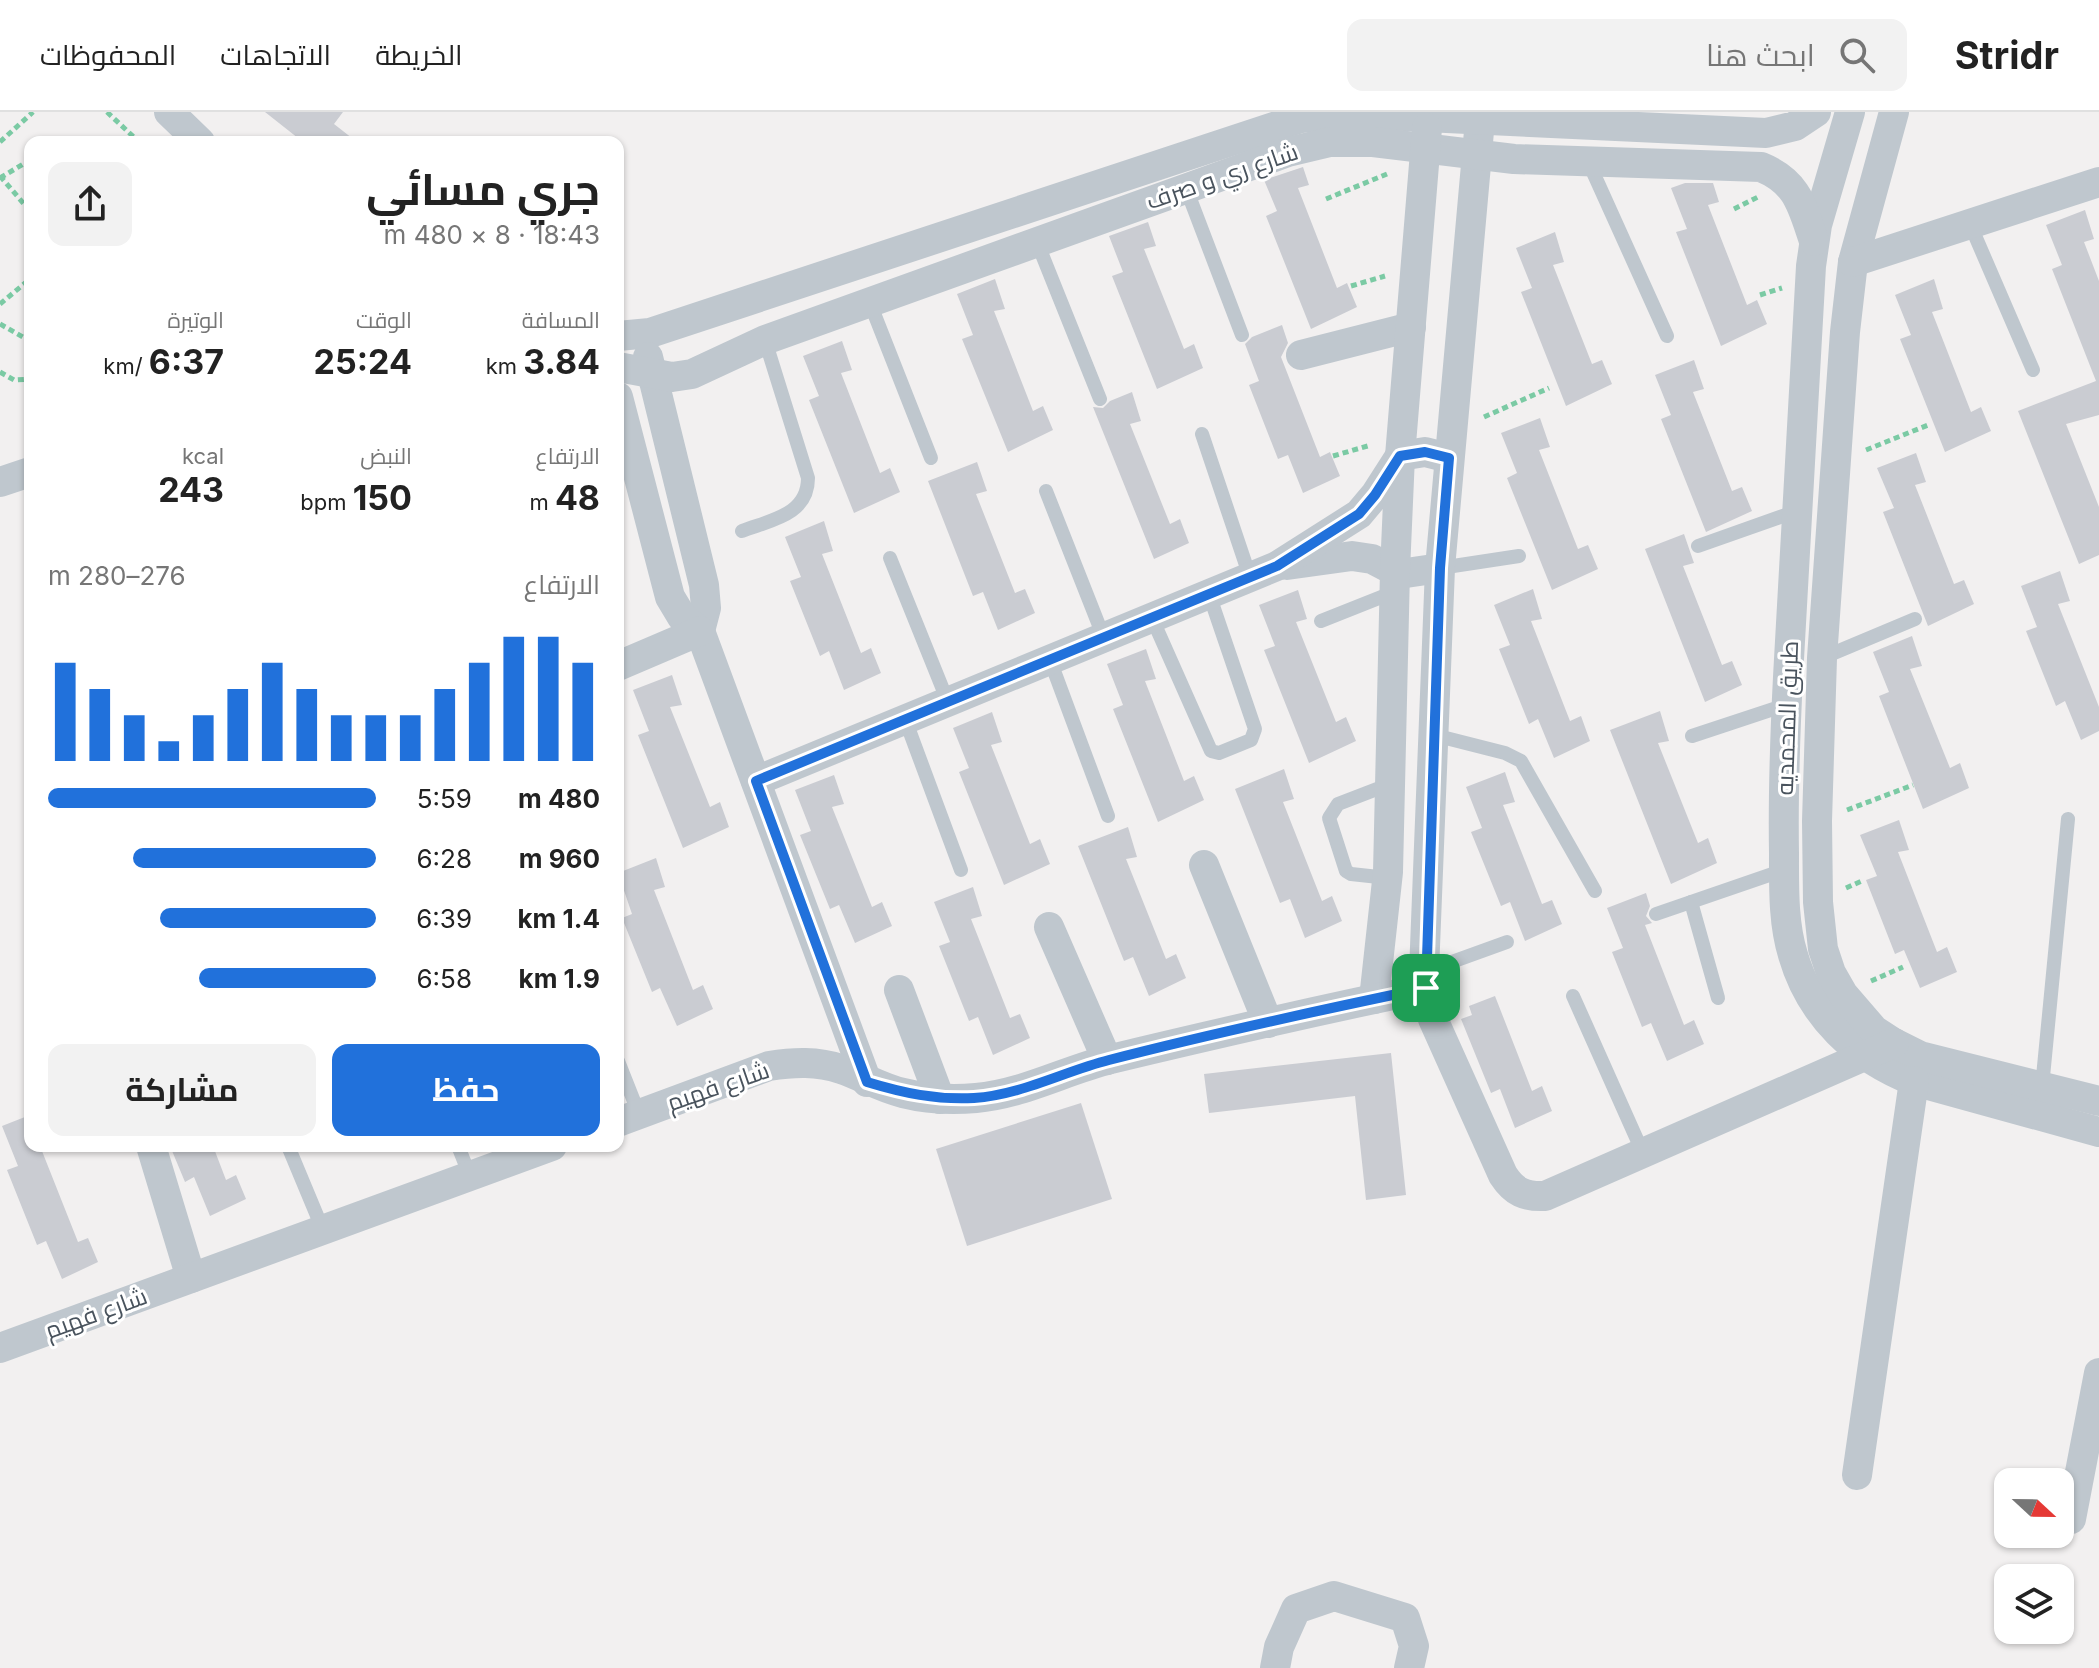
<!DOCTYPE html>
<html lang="ar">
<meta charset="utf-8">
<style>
:root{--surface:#fff;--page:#f2f2f2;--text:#222;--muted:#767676;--line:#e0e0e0;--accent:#2171db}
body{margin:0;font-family:Inter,Cairo,sans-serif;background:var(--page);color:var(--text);direction:rtl;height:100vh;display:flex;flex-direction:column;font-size:30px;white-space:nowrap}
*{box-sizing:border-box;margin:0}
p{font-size:26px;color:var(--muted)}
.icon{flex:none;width:44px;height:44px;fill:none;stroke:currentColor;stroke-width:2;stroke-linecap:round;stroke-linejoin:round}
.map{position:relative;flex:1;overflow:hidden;direction:ltr}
.panel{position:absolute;left:24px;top:24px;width:600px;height:1016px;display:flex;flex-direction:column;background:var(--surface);border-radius:16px;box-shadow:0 2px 6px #0004;direction:rtl}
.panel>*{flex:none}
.needle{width:52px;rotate:112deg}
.buttons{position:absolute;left:1994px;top:1356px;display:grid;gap:16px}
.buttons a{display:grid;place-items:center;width:80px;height:80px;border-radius:16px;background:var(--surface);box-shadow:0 2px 6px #0004;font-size:40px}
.pin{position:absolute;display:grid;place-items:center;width:68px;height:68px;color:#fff;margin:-34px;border-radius:16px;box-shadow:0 4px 12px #0006}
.round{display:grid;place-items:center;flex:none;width:84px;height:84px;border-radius:16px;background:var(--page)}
.head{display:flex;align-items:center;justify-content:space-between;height:136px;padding:0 24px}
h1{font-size:44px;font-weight:700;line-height:60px}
.stats{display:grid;grid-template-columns:repeat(3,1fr);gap:12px;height:136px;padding:8px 24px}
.stats div{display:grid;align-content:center}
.stats b{font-size:34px;font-weight:700}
.stats small{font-size:22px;font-weight:400}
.stats p{font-size:22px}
.chart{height:224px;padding:16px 24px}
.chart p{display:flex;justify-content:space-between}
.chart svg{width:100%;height:144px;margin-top:8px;stroke:var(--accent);stroke-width:6}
.cta{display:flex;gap:16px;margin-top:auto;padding:16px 24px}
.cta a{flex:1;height:92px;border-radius:16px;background:var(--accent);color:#fff;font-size:32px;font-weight:700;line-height:92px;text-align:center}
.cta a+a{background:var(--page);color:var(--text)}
ul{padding:0 24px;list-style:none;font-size:26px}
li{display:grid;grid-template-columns:128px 96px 1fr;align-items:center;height:60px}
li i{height:20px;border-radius:10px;background:var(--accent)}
header{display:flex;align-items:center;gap:48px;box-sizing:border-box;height:112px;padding:0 40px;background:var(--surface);border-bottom:2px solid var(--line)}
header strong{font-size:38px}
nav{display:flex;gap:44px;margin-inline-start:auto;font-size:28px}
.search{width:560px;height:72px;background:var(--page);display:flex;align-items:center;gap:20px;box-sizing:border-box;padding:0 28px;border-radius:16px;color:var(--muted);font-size:30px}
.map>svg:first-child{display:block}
.building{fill:#caccd2}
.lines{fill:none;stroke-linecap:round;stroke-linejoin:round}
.path{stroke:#7bcaa4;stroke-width:5;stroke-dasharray:6 4;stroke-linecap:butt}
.service{stroke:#bfc7ce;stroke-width:14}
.minor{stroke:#bfc7ce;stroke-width:30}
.route-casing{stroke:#fff;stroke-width:16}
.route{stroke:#2171db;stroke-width:10}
.labels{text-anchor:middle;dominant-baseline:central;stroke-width:6;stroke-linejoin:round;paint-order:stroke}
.street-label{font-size:24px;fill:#49535d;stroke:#fff}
</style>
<header>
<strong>Stridr</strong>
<div class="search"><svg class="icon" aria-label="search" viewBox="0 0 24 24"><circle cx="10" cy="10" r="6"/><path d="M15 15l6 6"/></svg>ابحث هنا</div>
<nav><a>الخريطة</a><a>الاتجاهات</a><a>المحفوظات</a></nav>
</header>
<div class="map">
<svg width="2099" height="1556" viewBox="0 0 2099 1556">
<rect width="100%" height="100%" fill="#f2f0f0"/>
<!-- building -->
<g class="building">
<path d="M 265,0 L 343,0 L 334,12 L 357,30 L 303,30 Z"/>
<path d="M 1303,55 L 1309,73 L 1298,76 L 1337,176 L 1347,171 L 1357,195 L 1311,217 L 1266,104 L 1277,99 L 1264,68 Z"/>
<path d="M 1685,71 L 1713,71 L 1719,90 L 1708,93 L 1747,193 L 1757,188 L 1767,212 L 1721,234 L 1676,120 L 1687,117 L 1671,76 Z"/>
<path d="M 2085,98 L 2094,127 L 2084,130 L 2099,169 L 2099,303 L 2066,312 L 2099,395 L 2099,443 L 2079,452 L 2018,299 L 2096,269 L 2052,157 L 2062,153 L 2046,113 Z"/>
<path d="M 1148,110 L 1156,134 L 1144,137 L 1184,237 L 1194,232 L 1203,256 L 1157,277 L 1112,164 L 1123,160 L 1109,124 Z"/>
<path d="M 1555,120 L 1564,150 L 1553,153 L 1592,252 L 1602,248 L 1612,272 L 1566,294 L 1521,180 L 1532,176 L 1516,136 Z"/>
<path d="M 995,167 L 1005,197 L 994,199 L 1033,299 L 1043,294 L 1053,318 L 1008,340 L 962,227 L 973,223 L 957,182 Z"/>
<path d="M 1934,167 L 1943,197 L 1932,200 L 1971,300 L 1981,295 L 1991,319 L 1945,340 L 1900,227 L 1911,223 L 1895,183 Z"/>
<path d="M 1282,213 L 1288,231 L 1281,245 L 1320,345 L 1330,340 L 1340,364 L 1303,381 L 1288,343 L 1278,347 L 1249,273 L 1259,269 L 1245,232 L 1252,225 Z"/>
<path d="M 842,229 L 852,258 L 841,261 L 880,361 L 890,356 L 900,380 L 854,401 L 809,288 L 819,284 L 803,244 Z"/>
<path d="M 1694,248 L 1704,277 L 1693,280 L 1732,379 L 1742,375 L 1752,399 L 1706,420 L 1661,307 L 1671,303 L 1655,263 Z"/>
<path d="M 1132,280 L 1141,309 L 1130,312 L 1170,412 L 1180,407 L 1189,431 L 1154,447 L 1093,295 L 1103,296 L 1110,289 Z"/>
<path d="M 1540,306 L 1550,335 L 1539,338 L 1578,437 L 1588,433 L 1598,457 L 1552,478 L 1507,366 L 1517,361 L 1501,321 Z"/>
<path d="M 1916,341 L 1926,370 L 1915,373 L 1954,472 L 1964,468 L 1974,492 L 1928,514 L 1883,400 L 1894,396 L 1877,356 Z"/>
<path d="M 977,350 L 987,379 L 976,382 L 1015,481 L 1025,477 L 1035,501 L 998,518 L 983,480 L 973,484 L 928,369 Z"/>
<path d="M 824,409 L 833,439 L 822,442 L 861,541 L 871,536 L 881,561 L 844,578 L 829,539 L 820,544 L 790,469 L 801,465 L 785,425 Z"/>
<path d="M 1684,422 L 1694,451 L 1683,454 L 1722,553 L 1732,549 L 1742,573 L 1705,590 L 1645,437 Z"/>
<path d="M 2060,459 L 2070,489 L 2058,492 L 2099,595 L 2099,619 L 2081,628 L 2065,589 L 2056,594 L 2026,519 L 2037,515 L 2021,474 Z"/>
<path d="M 1533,477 L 1542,507 L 1531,509 L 1570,609 L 1581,604 L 1590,629 L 1554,646 L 1538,607 L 1529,612 L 1499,537 L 1510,533 L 1494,493 Z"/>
<path d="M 1298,478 L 1307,507 L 1296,510 L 1336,610 L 1346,605 L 1356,629 L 1309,651 L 1264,538 L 1275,534 L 1259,493 Z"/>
<path d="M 1912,524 L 1922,554 L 1910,557 L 1950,656 L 1960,651 L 1969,676 L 1923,697 L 1879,584 L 1889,580 L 1873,540 Z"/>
<path d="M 1146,537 L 1156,567 L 1145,569 L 1184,669 L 1194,664 L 1204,688 L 1158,710 L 1113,597 L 1123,593 L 1107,552 Z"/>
<path d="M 672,563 L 682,593 L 670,595 L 710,695 L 720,690 L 729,715 L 683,736 L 638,623 L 649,619 L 633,578 Z"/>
<path d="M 1660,599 L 1669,629 L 1658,631 L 1698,731 L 1708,726 L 1717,751 L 1671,772 L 1610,618 Z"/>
<path d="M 992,600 L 1002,630 L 991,633 L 1030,732 L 1040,727 L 1050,752 L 1004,773 L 959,660 L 969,656 L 953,616 Z"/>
<path d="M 1284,657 L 1294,687 L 1283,690 L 1322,789 L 1332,784 L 1342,809 L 1305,826 L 1290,787 L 1280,791 L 1235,677 Z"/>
<path d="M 1505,660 L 1515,690 L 1503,693 L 1542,792 L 1552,788 L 1562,812 L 1525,829 L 1510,790 L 1501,794 L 1471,720 L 1482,716 L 1466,675 Z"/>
<path d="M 834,663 L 844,692 L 832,695 L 872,795 L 882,790 L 892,814 L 855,831 L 839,793 L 830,797 L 800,723 L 811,719 L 795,678 Z"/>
<path d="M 1899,708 L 1909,738 L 1898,740 L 1937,840 L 1947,835 L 1957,860 L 1920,876 L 1904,838 L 1895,842 L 1866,768 L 1877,764 L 1860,723 Z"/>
<path d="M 1128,715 L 1137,745 L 1126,747 L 1166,847 L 1176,842 L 1186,866 L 1149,884 L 1133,845 L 1124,849 L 1078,734 Z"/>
<path d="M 656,746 L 665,775 L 654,778 L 693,878 L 703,873 L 713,897 L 677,914 L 660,876 L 652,880 L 622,806 L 632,802 L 618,761 Z"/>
<path d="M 973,775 L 982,804 L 971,807 L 1010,906 L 1020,902 L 1030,926 L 993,943 L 978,905 L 969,909 L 939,834 L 950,830 L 934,790 Z"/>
<path d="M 1646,781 L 1650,794 L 1646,804 L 1652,811 L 1645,813 L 1684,913 L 1694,908 L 1704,932 L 1667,949 L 1651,911 L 1642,915 L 1612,840 L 1623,836 L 1607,796 Z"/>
<path d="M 1495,884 L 1532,979 L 1542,974 L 1552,999 L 1515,1016 L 1500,977 L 1491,981 L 1461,907 L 1472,903 L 1469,894 Z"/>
<path d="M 1391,941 L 1406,1083 L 1366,1088 L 1355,984 L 1209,1001 L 1204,962 Z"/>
<path d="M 1081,991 L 1112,1087 L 967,1134 L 936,1037 Z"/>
<path d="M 30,1003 L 30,1034 L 40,1034 L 78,1130 L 88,1126 L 98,1150 L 62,1167 L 46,1129 L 37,1133 L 7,1058 L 18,1054 L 2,1014 Z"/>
<path d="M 170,1034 L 213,1034 L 226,1068 L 236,1063 L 246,1087 L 210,1104 L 194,1065 L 185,1070 Z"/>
</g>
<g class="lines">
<!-- path -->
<g class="path">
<path d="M 107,0 L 139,30"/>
<path d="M 0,30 L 33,0"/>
<path d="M 0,64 L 30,99"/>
<path d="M 0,66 L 30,48"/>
<path d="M 1326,87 L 1387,62"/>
<path d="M 1734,97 L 1758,85"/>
<path d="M 30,134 L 30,140"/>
<path d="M 1351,174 L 1385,164"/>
<path d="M 1760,183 L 1782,176"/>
<path d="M 0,192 L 30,167"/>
<path d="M 0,212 L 30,229"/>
<path d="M 0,260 L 14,268 L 30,267"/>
<path d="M 1484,305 L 1549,276"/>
<path d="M 1866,338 L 1928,313"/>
<path d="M 1333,344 L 1371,333"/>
<path d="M 1847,698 L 1913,673"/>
<path d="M 1846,776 L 1864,768"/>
<path d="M 1871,869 L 1903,855"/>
</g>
<!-- service -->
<g class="service">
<path d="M 1588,49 L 1667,224"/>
<path d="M 1186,76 L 1242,223"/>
<path d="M 1970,112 L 2033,258"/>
<path d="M 1037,130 L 1100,287"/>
<path d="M 870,191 L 931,346"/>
<path d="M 1202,322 L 1250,465"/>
<path d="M 1046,379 L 1104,526"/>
<path d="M 742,419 C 771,408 808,403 808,366 L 765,228"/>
<path d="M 1698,434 L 1797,399"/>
<path d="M 890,446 L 948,590"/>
<path d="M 1440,456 L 1519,444"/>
<path d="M 1152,506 L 1211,639 L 1219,641 L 1251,628 L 1255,617 L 1209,482"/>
<path d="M 1321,509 L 1394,480"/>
<path d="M 1822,546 L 1915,507"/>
<path d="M 1050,548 L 1108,704"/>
<path d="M 905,607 L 961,758"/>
<path d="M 1434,623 L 1505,641 L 1521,649 L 1595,779"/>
<path d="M 1692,624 L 1786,593"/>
<path d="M 1388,766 L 1351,762 L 1346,759 L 1329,706 L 1338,692 L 1390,672"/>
<path d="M 1691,790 L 1718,886"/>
<path d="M 1656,802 L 1784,758"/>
<path d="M 1424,860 L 1507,830"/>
<path d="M 1573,884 L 1643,1041"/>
<path d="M 618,949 L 639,1002"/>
<path d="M 2042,975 L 2068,707"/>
<path d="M 288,1034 L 323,1118"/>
<path d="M 458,1034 L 470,1064"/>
</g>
<!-- minor -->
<g class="minor">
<path d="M 169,0 L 200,30"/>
<path d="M 1850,0 L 1817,113 L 1811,154 C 1803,291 1796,428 1788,565 C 1785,624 1783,682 1784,741 C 1784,774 1783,811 1793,843 C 1811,905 1856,946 1914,969 L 2099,1020"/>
<path d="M 1894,0 L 1853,150 L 1845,220 L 1822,546 L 1817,709 L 1818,790 L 1823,837 L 1831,861 L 1843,882 L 1874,918 L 1894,931 L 1920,944 L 2099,989"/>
<path d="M 1480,8 L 1440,456 L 1424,860 L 1428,892 L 1433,907 L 1503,1063 C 1514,1080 1525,1085 1545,1084 L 1894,931"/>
<path d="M 1853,150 L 2099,70"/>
<path d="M 618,224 L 650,221 L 1301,6 L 1340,1 L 1766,21 L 1795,14 L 1816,0"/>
<path d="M 1301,243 L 1411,215"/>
<path d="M 648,245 L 704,473 L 706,496 L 700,519"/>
<path d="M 618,255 L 672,265 L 692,262 L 765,228 L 1288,40 L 1330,30 L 1373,30 L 1514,47 L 1761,55 C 1798,70 1802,94 1814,129"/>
<path d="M 618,285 L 670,485 L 682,505 L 700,519 L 867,970"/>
<path d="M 0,370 L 30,360"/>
<path d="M 1287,453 L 1352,444 L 1372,447 L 1395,459 L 1406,461 L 1440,456"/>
<path d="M 618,554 L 700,519"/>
<path d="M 756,669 L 1277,454 L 1359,402 L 1375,383 L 1400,344 L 1425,340 L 1449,346"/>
<path d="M 1204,753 L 1268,911"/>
<path d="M 1049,815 L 1107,948"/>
<path d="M 899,878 L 940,987"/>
<path d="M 1374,887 L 1388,760 L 1395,459 L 1400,344 L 1427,16"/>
<path d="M 618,1010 L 769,954 C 794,950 817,949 841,957 C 862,964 881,976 903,981 C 927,987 952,988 976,986 C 1023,982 1066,958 1111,947 C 1215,922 1320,898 1426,876"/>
<path d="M 151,1034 L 191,1166"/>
<path d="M 0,1236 L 552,1034"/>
<path d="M 1857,1363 L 1914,969"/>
<path d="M 2071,1407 L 2099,1261"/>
<path d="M 1275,1556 L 1279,1535 L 1296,1497 L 1334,1484 L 1405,1506 L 1414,1534 L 1409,1556"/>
</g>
</g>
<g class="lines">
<defs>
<path id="route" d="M 1425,340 L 1449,346 L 1440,456 L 1426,876 C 1320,898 1214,921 1109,948 C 1065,959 1021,983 974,986 C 936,988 903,981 867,970 L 756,669 L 1277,454 L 1359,402 L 1375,383 L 1400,344 Z"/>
</defs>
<!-- route casing -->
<use href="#route" class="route-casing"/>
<!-- route -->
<use href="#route" class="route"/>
</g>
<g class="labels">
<!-- street labels -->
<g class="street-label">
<text transform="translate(1222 64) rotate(-19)">شارع ري و صرف</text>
<text transform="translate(1787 606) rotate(-88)">طريق المحمديه</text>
<text transform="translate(718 974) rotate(-19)">شارع فهيم</text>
<text transform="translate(96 1201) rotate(-20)">شارع فهيم</text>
</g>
</g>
</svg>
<div class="buttons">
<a><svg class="needle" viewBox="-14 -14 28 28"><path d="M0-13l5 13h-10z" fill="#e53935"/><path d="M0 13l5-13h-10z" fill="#767676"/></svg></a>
<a><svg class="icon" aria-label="layers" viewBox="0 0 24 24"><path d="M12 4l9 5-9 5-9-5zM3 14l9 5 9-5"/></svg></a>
</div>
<div class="pin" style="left:1426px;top:876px;background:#1e9e55"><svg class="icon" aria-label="arrive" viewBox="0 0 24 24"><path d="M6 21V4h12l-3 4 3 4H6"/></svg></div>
<section class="panel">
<div class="head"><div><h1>جري مسائي</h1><p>18:43 · 8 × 480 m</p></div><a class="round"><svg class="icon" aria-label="share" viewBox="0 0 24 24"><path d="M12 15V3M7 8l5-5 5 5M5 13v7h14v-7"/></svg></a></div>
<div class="stats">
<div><p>المسافة</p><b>3.84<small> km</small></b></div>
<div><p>الوقت</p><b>25:24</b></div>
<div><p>الوتيرة</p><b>6:37<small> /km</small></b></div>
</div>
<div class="stats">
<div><p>الارتفاع</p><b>48<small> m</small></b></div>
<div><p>النبض</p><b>150<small> bpm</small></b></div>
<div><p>kcal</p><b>243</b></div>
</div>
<div class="chart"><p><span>الارتفاع</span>276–280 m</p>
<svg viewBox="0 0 160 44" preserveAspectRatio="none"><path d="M5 44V14M15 44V22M25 44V30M35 44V38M45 44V30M55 44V22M65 44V14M75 44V22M85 44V30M95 44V30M105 44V30M115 44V22M125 44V14M135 44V6M145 44V6M155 44V14"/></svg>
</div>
<ul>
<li><b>480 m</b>5:59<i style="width:100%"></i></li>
<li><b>960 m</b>6:28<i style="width:74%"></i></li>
<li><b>1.4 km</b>6:39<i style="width:66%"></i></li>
<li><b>1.9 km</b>6:58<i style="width:54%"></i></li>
</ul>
<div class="cta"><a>حفظ</a><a>مشاركة</a></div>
</section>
</div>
